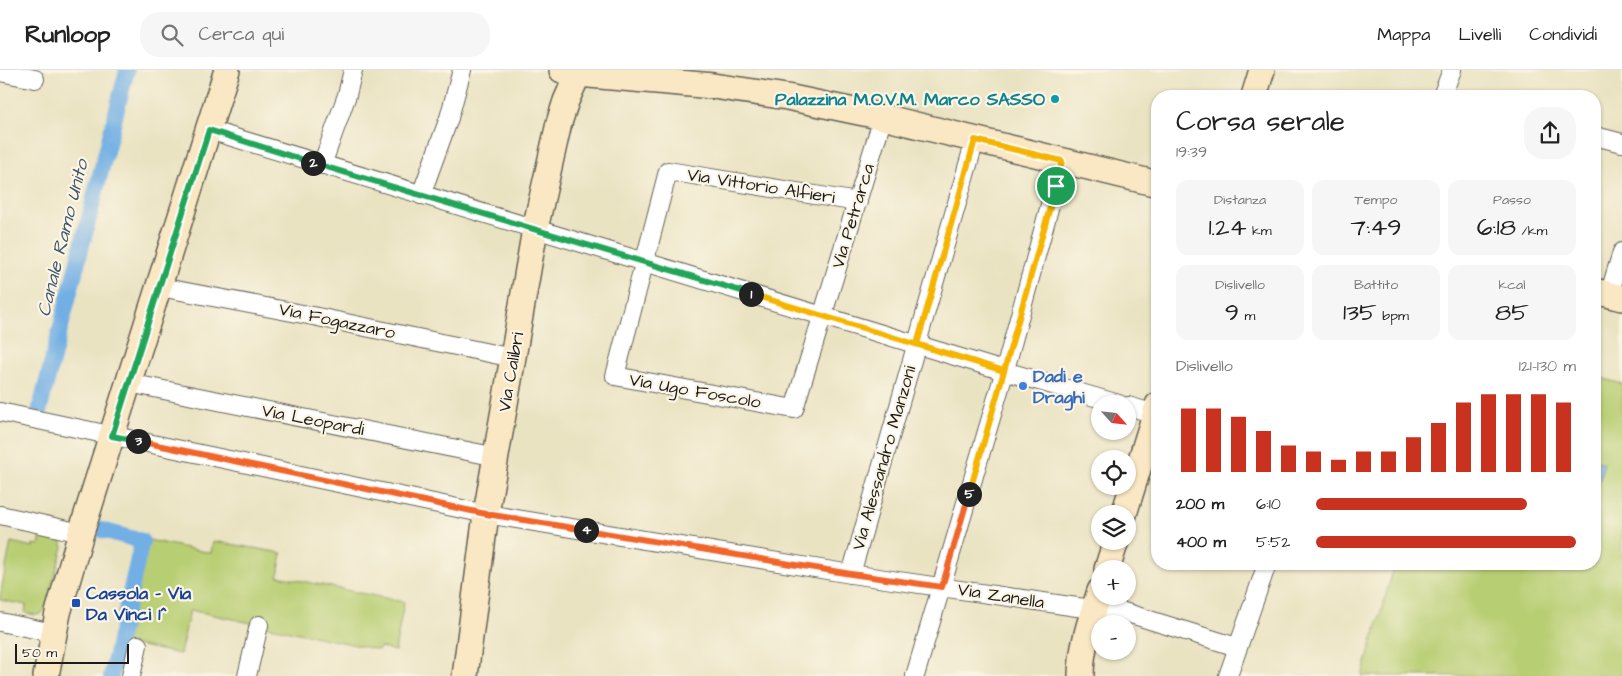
<!DOCTYPE html>
<html lang="it">
<meta charset="utf-8">
<style>
:root{--surface:#fff;--page:#f6f6f6;--text:#222;--muted:#767676;--line:#e0e0e0;--accent:#c8321e}
body{margin:0;font-family:"Architects Daughter",sans-serif;background:var(--page);color:var(--text);height:100vh;display:flex;flex-direction:column;font-size:19px;white-space:nowrap}
*{box-sizing:border-box;margin:0}
p{font-size:16px;color:var(--muted)}
.icon{flex:none;width:28px;height:28px;fill:none;stroke:currentColor;stroke-width:2;stroke-linecap:round;stroke-linejoin:round}
.map{position:relative;flex:1;overflow:hidden}
.side{position:absolute;left:1151px;top:20px;width:450px;height:480px;display:flex;flex-direction:column;background:var(--surface);border-radius:20px;box-shadow:0 1px 4px #0004}
.side>*{flex:none}
.needle{width:32px;rotate:117deg}
.buttons{position:absolute;left:1091px;top:325px;display:grid;gap:10px}
.buttons a{display:grid;place-items:center;width:45px;height:45px;border-radius:50%;background:var(--surface);box-shadow:0 1px 4px #0004;font-size:25px}
.scale{position:absolute;left:15px;bottom:12px;width:114px;box-sizing:border-box;padding-left:5px;border:2px solid #1c1c1c;border-top:0;font-size:14px;line-height:18px;white-space:nowrap;color:#1c1c1c;-webkit-text-stroke:4px #fcf5e5;paint-order:stroke}
.pin{position:absolute;display:grid;place-items:center;width:42px;height:42px;color:#fff;margin:-21px;border:2px solid #fff;border-radius:50%;box-shadow:0 1px 5px #0007}
.km{position:absolute;width:25px;height:25px;margin:-12px;border-radius:50%;background:#222;color:#fff;font-size:14px;line-height:25px;text-align:center}
.round{display:grid;place-items:center;flex:none;width:52px;height:52px;border-radius:20px;background:var(--page)}
.head{display:flex;align-items:center;justify-content:space-between;height:85px;padding:0 25px}
h1{font-size:28px;font-weight:600;line-height:38px}
.figures{display:grid;grid-template-columns:repeat(3,1fr);gap:8px;height:85px;padding:5px 25px}
.figures div{display:grid;align-content:center;border-radius:12px;background:var(--page);text-align:center}
.figures b{font-size:25px;font-weight:600}
.figures small{font-size:14px;font-weight:400}
.figures p{font-size:14px}
.chart{height:140px;padding:10px 25px}
.chart p{display:flex;justify-content:space-between}
.chart svg{width:100%;height:90px;margin-top:5px;stroke:var(--accent);stroke-width:6}
ul{padding:0 25px;list-style:none;font-size:16px}
li{display:grid;grid-template-columns:80px 60px 1fr;align-items:center;height:38px}
li i{height:12px;border-radius:6px;background:var(--accent)}
header{display:flex;align-items:center;gap:30px;box-sizing:border-box;height:70px;padding:0 25px;background:var(--surface);border-bottom:1px solid var(--line)}
header strong{font-size:24px}
nav{display:flex;gap:28px;margin-inline-start:auto;font-size:18px}
.search{width:350px;height:45px;background:var(--page);display:flex;align-items:center;gap:12px;box-sizing:border-box;padding:0 18px;border-radius:20px;color:var(--muted);font-size:19px}
.map>svg:first-child{display:block}
.green{fill:#b8ce72;stroke:#6a7547}
.water{fill:#71afe4;stroke:#466680}
.lines{fill:none;stroke-linecap:round;stroke-linejoin:round}
.canal{stroke:#71afe4;stroke-width:16}
.street-casing{stroke:#646256;stroke-width:20}
.secondary-casing{stroke:#646256;stroke-width:28}
.street{stroke:#fff;stroke-width:18}
.secondary{stroke:#fae7c3;stroke-width:25}
.split-1-casing{stroke:#fff;stroke-width:10}
.split-2-casing{stroke:#fff;stroke-width:10}
.split-3-casing{stroke:#fff;stroke-width:10}
.split-4-casing{stroke:#fff;stroke-width:10}
.split-5-casing{stroke:#fff;stroke-width:10}
.split-6-casing{stroke:#fff;stroke-width:10}
.split-1{stroke:#f5b400;stroke-width:6}
.split-2{stroke:#22a559;stroke-width:6}
.split-3{stroke:#22a559;stroke-width:6}
.split-4{stroke:#f0652b;stroke-width:6}
.split-5{stroke:#f0652b;stroke-width:6}
.split-6{stroke:#f5b400;stroke-width:6}
.culture-dot{fill:#0f9aa8;stroke:#fcf5e5;stroke-width:2}
.shop-dot{fill:#3f7fe0;stroke:#fcf5e5;stroke-width:2}
.transit-dot{fill:#1a4fb4;stroke:#fcf5e5;stroke-width:2}
.labels{text-anchor:middle;dominant-baseline:central;stroke-width:4.5;stroke-linejoin:round;paint-order:stroke}
.culture-label{font-size:18px;font-weight:bold;fill:#0d838f;stroke:#fcf5e5;text-anchor:end}
.street-label{font-size:18px;fill:#1c1c1c;stroke:#fcf5e5}
.shop-label{font-size:18px;font-weight:bold;fill:#366cbe;stroke:#fcf5e5;text-anchor:start}
.transit-label{font-size:18px;font-weight:bold;fill:#164399;stroke:#fcf5e5;text-anchor:start}
.water-label{font-size:19px;font-style:italic;fill:#3e576c;stroke:#fcf5e5}
</style>
<header>
<strong>Runloop</strong>
<div class="search"><svg class="icon" aria-label="search" viewBox="0 0 24 24"><circle cx="10" cy="10" r="6"/><path d="M15 15l6 6"/></svg>Cerca qui</div>
<nav><a>Mappa</a><a>Livelli</a><a>Condividi</a></nav>
</header>
<div class="map">
<svg width="1622" height="606" viewBox="0 0 1622 606">
<rect width="100%" height="100%" fill="#fcf5e5"/>
<filter id="ink" filterUnits="userSpaceOnUse"><feTurbulence type="fractalNoise" baseFrequency=".02" numOctaves="2"/><feDisplacementMap in="SourceGraphic" scale="10" xChannelSelector="R" yChannelSelector="G"/><feConvolveMatrix kernelMatrix="1 2 1 2 8 2 1 2 1" color-interpolation-filters="sRGB"/></filter>
<filter id="wash" filterUnits="userSpaceOnUse"><feTurbulence type="fractalNoise" baseFrequency=".0096" numOctaves="4" result="noise"/><feDisplacementMap in="SourceGraphic" scale="20" xChannelSelector="R" yChannelSelector="G"/><feGaussianBlur stdDeviation="1.12" result="paint"/><feColorMatrix in="noise" values="0 0 0 0 0 0 0 0 0 0 0 0 0 0 0 0 0 1.4 0 .05"/><feComposite in="paint" operator="in"/></filter>
<g filter="url(#wash)">
<rect width="100%" height="100%" fill="#eae3c2"/>
<!-- green -->
<g class="green">
<path d="M 1595,306 L 1622,314 L 1622,606 L 1362,606 L 1395,494 L 1595,494 Z"/>
<path d="M 41,465 L 61,470 L 63,477 L 45,539 L 41,544 L 35,545 L 25,543 L 26,535 L 0,530 L 0,526 L 11,472 L 33,477 L 33,474 L 39,475 Z"/>
<path d="M 149,470 L 211,483 L 213,471 L 282,483 L 278,506 L 404,532 L 395,581 L 380,577 L 379,580 L 190,540 L 180,584 L 126,573 Z"/>
</g>
<!-- water -->
<path class="water" d="M 1595,390 L 1604,393 L 1595,428 Z"/>
<g class="lines">
<!-- canal -->
<g class="canal">
<path d="M 38,346 L 127,0"/>
<path d="M 94,458 L 142,471 L 111,606"/>
</g>
</g>
</g>
<g filter="url(#ink)">
<g class="lines">
<defs>
<g id="street">
<path d="M 0,2 L 35,9"/>
<path d="M 1442,26 L 1452,0"/>
<path d="M 209,60 L 1004,301 L 1119,334"/>
<path d="M 1595,66 L 1622,73"/>
<path d="M 322,95 L 347,25 L 353,0"/>
<path d="M 421,125 L 449,48 L 462,0"/>
<path d="M 858,132 L 668,101 L 615,306 L 794,339 L 883,47"/>
<path d="M 160,217 L 308,245 L 513,288"/>
<path d="M 1609,225 L 1622,182"/>
<path d="M 129,313 L 497,387"/>
<path d="M 1128,336 L 1155,344"/>
<path d="M 0,342 L 486,444 L 851,504 L 1077,537 L 1124,542 L 1237,577"/>
<path d="M 0,445 L 81,463"/>
<path d="M 851,504 L 975,70"/>
<path d="M 0,552 L 54,563"/>
<path d="M 131,606 L 138,575"/>
<path d="M 247,606 L 259,555"/>
<path d="M 915,606 L 1003,307 L 1062,91"/>
<path d="M 1228,606 L 1267,494"/>
</g>
<g id="secondary">
<path d="M 562,0 L 578,4 L 713,16 L 787,27 L 883,47 L 1158,114"/>
<path d="M 1254,26 L 1262,0"/>
<path d="M 1595,221 L 1622,228"/>
<path d="M 1124,444 L 1158,335"/>
<path d="M 1107,499 L 1116,471"/>
<path d="M 46,606 L 58,543 L 81,463 L 227,0"/>
<path d="M 465,606 L 486,444 L 535,159 L 559,53 L 566,31 L 578,4"/>
<path d="M 1081,606 C 1081,577 1091,549 1100,521"/>
</g>
</defs>
<!-- street casing -->
<use href="#street" class="street-casing"/>
<!-- secondary casing -->
<use href="#secondary" class="secondary-casing"/>
<!-- street -->
<use href="#street" class="street"/>
<!-- secondary -->
<use href="#secondary" class="secondary"/>
</g>
</g>
<g class="lines" filter="url(#ink)">
<defs>
<path id="split-1" d="M 751,224 L 1004,301 L 1056,116"/>
<path id="split-2" d="M 313,93 L 751,224"/>
<path id="split-3" d="M 138,371 L 112,366 L 209,60 L 313,93"/>
<path id="split-4" d="M 138,371 L 486,444 L 586,460"/>
<path id="split-5" d="M 586,460 L 851,504 L 942,517 L 969,424"/>
<path id="split-6" d="M 969,424 L 1004,301 L 917,274 L 975,70 L 1062,91 L 1056,116"/>
</defs>
<!-- split-1 casing -->
<use href="#split-1" class="split-1-casing"/>
<!-- split-2 casing -->
<use href="#split-2" class="split-2-casing"/>
<!-- split-3 casing -->
<use href="#split-3" class="split-3-casing"/>
<!-- split-4 casing -->
<use href="#split-4" class="split-4-casing"/>
<!-- split-5 casing -->
<use href="#split-5" class="split-5-casing"/>
<!-- split-6 casing -->
<use href="#split-6" class="split-6-casing"/>
<!-- split-1 -->
<use href="#split-1" class="split-1"/>
<!-- split-2 -->
<use href="#split-2" class="split-2"/>
<!-- split-3 -->
<use href="#split-3" class="split-3"/>
<!-- split-4 -->
<use href="#split-4" class="split-4"/>
<!-- split-5 -->
<use href="#split-5" class="split-5"/>
<!-- split-6 -->
<use href="#split-6" class="split-6"/>
</g>
<!-- markers -->
<circle class="culture-dot" cx="1055" cy="29" r="5"/>
<circle class="shop-dot" cx="1023" cy="316" r="5"/>
<rect class="transit-dot" x="71" y="528" width="10" height="10" rx="2.5"/>
<g class="labels">
<!-- culture labels -->
<g class="culture-label">
<text x="1045" y="29">Palazzina M.O.V.M. Marco SASSO</text>
</g>
<!-- street labels -->
<g class="street-label">
<text transform="translate(761 116) rotate(9)">Via Vittorio Alfieri</text>
<text transform="translate(853 146) rotate(-73)">Via Petrarca</text>
<text transform="translate(337 251) rotate(12)">Via Fogazzaro</text>
<text transform="translate(511 302) rotate(-80)">Via Calibri</text>
<text transform="translate(695 321) rotate(10)">Via Ugo Foscolo</text>
<text transform="translate(313 350) rotate(11)">Via Leopardi</text>
<text transform="translate(884 388) rotate(-74)">Via Alessandro Manzoni</text>
<text transform="translate(1001 526) rotate(9)">Via Zanella</text>
</g>
<!-- shop labels -->
<g class="shop-label">
<text x="1033" y="306">Dadi e<tspan x="1033" dy="21">Draghi</tspan></text>
</g>
<!-- transit labels -->
<g class="transit-label">
<text x="86" y="523">Cassola - Via<tspan x="86" dy="21">Da Vinci 1^</tspan></text>
</g>
<!-- water labels -->
<g class="water-label">
<text transform="translate(63 168) rotate(-76)">Canale Ramo Unito</text>
</g>
</g>
</svg>
<div class="buttons">
<a><svg class="needle" viewBox="-14 -14 28 28"><path d="M0-13l5 13h-10z" fill="#e53935"/><path d="M0 13l5-13h-10z" fill="#767676"/></svg></a>
<a><svg class="icon" aria-label="locate" viewBox="0 0 24 24"><circle cx="12" cy="12" r="6"/><path d="M12 2v4M12 18v4M2 12h4M18 12h4"/></svg></a>
<a><svg class="icon" aria-label="layers" viewBox="0 0 24 24"><path d="M12 4l9 5-9 5-9-5zM3 14l9 5 9-5"/></svg></a>
<a>+</a>
<a>−</a>
</div>
<div class="scale">50 m</div>
<div class="pin" style="left:1056px;top:116px;background:#1e9e55"><svg class="icon" aria-label="arrive" viewBox="0 0 24 24"><path d="M6 21V4h12l-3 4 3 4H6"/></svg></div>
<b class="km" style="left:751px;top:224px">1</b>
<b class="km" style="left:313px;top:93px">2</b>
<b class="km" style="left:138px;top:371px">3</b>
<b class="km" style="left:586px;top:460px">4</b>
<b class="km" style="left:969px;top:424px">5</b>
<section class="side">
<div class="head"><div><h1>Corsa serale</h1><p>19:39</p></div><a class="round"><svg class="icon" aria-label="share" viewBox="0 0 24 24"><path d="M12 15V3M7 8l5-5 5 5M5 13v7h14v-7"/></svg></a></div>
<div class="figures">
<div><p>Distanza</p><b>1.24<small> km</small></b></div>
<div><p>Tempo</p><b>7:49</b></div>
<div><p>Passo</p><b>6:18<small> /km</small></b></div>
</div>
<div class="figures">
<div><p>Dislivello</p><b>9<small> m</small></b></div>
<div><p>Battito</p><b>135<small> bpm</small></b></div>
<div><p>kcal</p><b>85</b></div>
</div>
<div class="chart"><p><span>Dislivello</span>121–130 m</p>
<svg viewBox="0 0 160 44" preserveAspectRatio="none"><path d="M5 44V13M15 44V13M25 44V17M35 44V24M45 44V31M55 44V34M65 44V38M75 44V34M85 44V34M95 44V27M105 44V20M115 44V10M125 44V6M135 44V6M145 44V6M155 44V10"/></svg>
</div>
<ul>
<li><b>200 m</b>6:10<i style="width:81%"></i></li>
<li><b>400 m</b>5:52<i style="width:100%"></i></li>
</ul>
</section>
</div>
